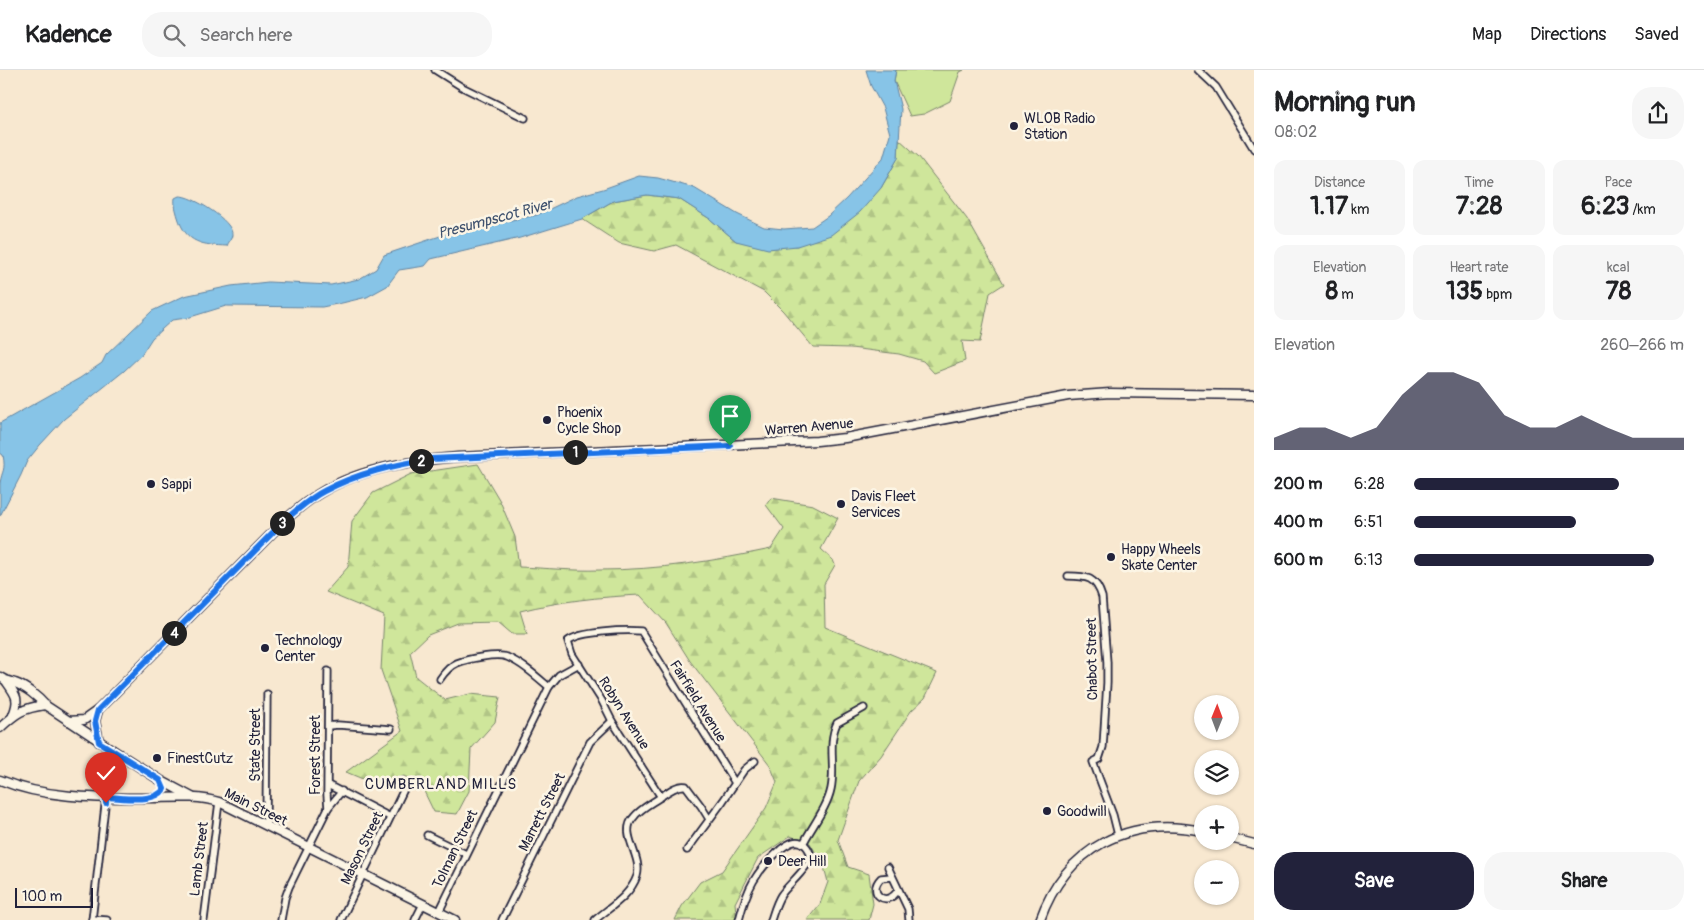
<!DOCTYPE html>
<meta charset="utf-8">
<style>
:root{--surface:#fff;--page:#f6f6f6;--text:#202124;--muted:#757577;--line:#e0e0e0;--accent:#22223b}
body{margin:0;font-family:Pangolin,sans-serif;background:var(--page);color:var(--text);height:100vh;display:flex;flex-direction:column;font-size:19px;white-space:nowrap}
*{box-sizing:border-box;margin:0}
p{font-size:16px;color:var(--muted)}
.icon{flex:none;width:28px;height:28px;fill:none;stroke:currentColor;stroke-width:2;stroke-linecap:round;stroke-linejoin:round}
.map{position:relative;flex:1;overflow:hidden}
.sheet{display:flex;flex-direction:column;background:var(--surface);width:450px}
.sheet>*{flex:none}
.needle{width:32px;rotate:1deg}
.fabs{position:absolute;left:1194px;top:625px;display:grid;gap:10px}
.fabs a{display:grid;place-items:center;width:45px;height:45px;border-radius:50%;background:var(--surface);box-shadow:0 1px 4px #0004;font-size:25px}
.scale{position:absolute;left:15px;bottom:12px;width:78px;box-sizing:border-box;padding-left:5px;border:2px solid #22223b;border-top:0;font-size:14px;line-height:18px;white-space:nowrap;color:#22223b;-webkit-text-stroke:4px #fcf5e5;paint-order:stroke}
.pin{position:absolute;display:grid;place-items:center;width:42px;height:42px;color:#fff;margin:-51px -21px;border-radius:50% 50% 50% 0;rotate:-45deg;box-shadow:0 0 5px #0007}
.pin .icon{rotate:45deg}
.km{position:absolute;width:25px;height:25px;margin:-12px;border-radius:50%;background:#222;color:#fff;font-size:14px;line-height:25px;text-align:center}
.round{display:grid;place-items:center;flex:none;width:52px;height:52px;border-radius:20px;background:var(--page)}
.overview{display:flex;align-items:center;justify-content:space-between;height:85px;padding:0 20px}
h1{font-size:28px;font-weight:800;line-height:38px}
.metrics{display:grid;grid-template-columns:repeat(3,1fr);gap:8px;height:85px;padding:5px 20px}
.metrics div{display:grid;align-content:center;border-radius:12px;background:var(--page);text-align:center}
.metrics b{font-size:25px;font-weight:800}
.metrics small{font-size:14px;font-weight:400}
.metrics p{font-size:14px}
.chart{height:140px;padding:10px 20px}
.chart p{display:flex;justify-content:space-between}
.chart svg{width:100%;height:90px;margin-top:5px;fill:var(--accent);opacity:.7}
.cta{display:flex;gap:10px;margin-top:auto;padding:10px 20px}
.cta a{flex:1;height:58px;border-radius:20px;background:var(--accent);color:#fff;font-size:20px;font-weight:800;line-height:58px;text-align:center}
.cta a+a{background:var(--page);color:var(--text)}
ul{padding:0 20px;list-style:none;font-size:16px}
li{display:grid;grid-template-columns:80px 60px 1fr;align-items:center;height:38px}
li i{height:12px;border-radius:6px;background:var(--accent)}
header{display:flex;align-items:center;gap:30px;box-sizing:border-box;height:70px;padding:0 25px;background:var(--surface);border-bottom:1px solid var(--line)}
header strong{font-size:24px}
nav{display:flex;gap:28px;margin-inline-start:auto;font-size:18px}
.search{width:350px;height:45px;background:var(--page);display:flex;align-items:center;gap:12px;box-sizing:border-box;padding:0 18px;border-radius:20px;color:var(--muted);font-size:19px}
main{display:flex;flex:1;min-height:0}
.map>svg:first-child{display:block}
.grass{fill:#cfe69b;stroke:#78846b}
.forest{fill:url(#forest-firs);stroke:#78846b}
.water{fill:#87c4e7;stroke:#5f83a2}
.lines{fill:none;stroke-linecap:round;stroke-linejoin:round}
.minor-casing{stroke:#22223b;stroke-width:9}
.major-casing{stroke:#22223b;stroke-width:11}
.minor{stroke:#fcf5e5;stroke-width:5.5}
.major{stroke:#fcf5e5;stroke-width:8}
.route-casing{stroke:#fff;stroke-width:10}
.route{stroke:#1a73e8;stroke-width:6}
.poi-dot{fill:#22223b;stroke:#fcf5e5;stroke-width:2}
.labels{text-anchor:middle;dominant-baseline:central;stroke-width:5;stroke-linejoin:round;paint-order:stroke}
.poi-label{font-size:14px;fill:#22223b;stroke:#fcf5e5;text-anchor:start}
.street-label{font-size:14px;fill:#22223b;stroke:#fcf5e5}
.water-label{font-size:15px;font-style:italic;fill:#40536f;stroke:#fcf5e5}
.neighbourhood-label{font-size:15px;letter-spacing:1px;fill:#22223b;stroke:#fcf5e5}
</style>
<header>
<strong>Kadence</strong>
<div class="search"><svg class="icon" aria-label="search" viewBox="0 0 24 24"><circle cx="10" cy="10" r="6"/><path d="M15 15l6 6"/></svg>Search here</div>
<nav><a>Map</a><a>Directions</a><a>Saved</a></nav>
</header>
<main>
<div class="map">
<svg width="1254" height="850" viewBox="0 0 1254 850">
<defs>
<pattern id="forest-firs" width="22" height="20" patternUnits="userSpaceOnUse" patternTransform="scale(1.25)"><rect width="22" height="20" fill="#cfe69b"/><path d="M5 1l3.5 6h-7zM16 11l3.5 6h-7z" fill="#b1c586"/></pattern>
</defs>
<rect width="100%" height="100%" fill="#f8e8d0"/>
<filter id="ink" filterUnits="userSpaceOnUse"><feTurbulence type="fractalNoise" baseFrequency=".02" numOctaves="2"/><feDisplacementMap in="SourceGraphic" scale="10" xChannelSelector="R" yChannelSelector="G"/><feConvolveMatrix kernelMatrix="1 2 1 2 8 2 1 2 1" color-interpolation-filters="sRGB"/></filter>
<g filter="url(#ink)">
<!-- grass -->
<path class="grass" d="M 896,0 L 964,0 L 960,2 L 950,31 L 924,44 L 910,46 L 894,11 Z"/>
<!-- forest -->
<g class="forest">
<path d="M 899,69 L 919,87 L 967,149 L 1004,214 L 990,223 L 980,272 L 962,271 L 965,291 L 934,303 L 923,291 L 899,284 L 851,278 L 813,277 L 783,241 L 764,222 L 676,175 L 654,181 L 619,173 L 582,149 L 613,131 L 647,125 L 679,129 L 710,149 L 736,171 L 797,176 L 881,118 L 898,88 Z"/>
<path d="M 478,394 L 500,431 L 515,467 L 519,497 C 546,498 573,501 600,500 C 658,500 714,491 771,479 L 784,459 L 766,435 L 771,428 L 813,435 L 838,448 L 821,479 L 833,490 L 835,495 L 824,514 L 825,557 L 937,603 L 925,628 L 911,641 L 881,686 L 859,711 L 838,770 L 848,797 L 869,804 L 873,834 L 869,850 L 807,850 L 820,834 L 828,812 L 824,797 L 810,773 L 790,766 L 758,788 L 735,833 L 737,850 L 675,850 L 682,836 L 700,812 L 722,801 L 766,738 L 777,712 L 770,695 L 690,591 L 666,553 L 640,525 C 598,527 561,531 520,541 L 527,564 L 512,564 L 498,552 L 458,553 L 428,565 L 410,582 L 416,607 L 445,630 L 470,624 L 500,627 L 495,652 L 471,679 L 469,721 L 457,744 L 434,742 L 421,715 L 404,706 L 377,715 L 346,702 L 402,661 L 381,600 L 384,546 L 326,522 L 348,497 L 352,451 L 373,423 L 411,404 Z"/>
</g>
<!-- water -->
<g class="water">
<path d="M 866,0 L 896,0 L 894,11 L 901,39 L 898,88 L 881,118 L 860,142 L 831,165 L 797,176 L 768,179 L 736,171 L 710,149 L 679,129 L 647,125 L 613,131 L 582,149 L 520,168 L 431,189 L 425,196 L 399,200 L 387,216 L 367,227 L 342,233 L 322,237 L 226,236 L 187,248 L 172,250 L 152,268 L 141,285 L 124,301 L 64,349 L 40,375 L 27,391 L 21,405 L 0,446 C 0,435 0,423 0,413 C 2,400 6,401 3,385 L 0,383 L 0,353 L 80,308 L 102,293 L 106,285 L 152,241 L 184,226 L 231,216 L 268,212 L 331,215 L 359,209 L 376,199 L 384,185 L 455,161 L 537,145 L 577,126 L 603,119 L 639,106 L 658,108 L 694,118 L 737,144 L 764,157 L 784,159 L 812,157 L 828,146 L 847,128 L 883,88 L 890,64 L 883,38 L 871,16 Z"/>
<path d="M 179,126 C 191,125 234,151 232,165 C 232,168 228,173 227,176 C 203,175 186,174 178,147 C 176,140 174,134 175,128 Z"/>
</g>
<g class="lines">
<defs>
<g id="minor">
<path d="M 435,0 L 462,17 L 525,48"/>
<path d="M 1198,0 L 1216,17 L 1254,79"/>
<path d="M 1068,506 C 1087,506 1096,507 1102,527 L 1107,592 L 1107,613 L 1103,677 L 1099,689 L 1093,692 L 1113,745 L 1118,765"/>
<path d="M 440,609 C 444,603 450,596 457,593 C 467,589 497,583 507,587 C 523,594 536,606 549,617"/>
<path d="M 328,656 L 338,655 L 391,659"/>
<path d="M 328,715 L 390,747"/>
<path d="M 661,727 L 612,651 L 602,631 L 572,584 L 568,571 C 580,561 625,560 641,561 L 735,713"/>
<path d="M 328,738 L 342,721"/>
<path d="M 266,756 L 267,624"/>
<path d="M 427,765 L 466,784"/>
<path d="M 803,774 C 812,756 827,738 831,719 C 836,697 827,674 837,653 L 864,638"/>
<path d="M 687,780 L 723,731 L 744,700 L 755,691"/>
<path d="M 888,797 L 908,839 L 909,850"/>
<path d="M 892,807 L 881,808 C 866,823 887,839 898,820"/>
<path d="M 439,842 L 549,617 L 559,605 L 579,594"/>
<path d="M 92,849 L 107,850"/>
<path d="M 92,850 L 106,727"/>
<path d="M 204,850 L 219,732"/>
<path d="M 281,850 L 285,828 L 289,817 L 328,738 L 327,725 L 328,601"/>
<path d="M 341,850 L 405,717"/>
<path d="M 415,850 L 423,834"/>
<path d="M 502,850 L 590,672 L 612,651"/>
<path d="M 595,850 C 610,837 630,826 637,806 C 643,786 618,763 634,747 C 640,739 650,734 659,728 C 666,723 677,714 686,716 L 701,736 L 709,749"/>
<path d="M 739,850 C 747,818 756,801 781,779 C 789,773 797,768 805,775 C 809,779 811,784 810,789 C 808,798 787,816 781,825 C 776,833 774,841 771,850"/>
</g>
<g id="major">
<path d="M 0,607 C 5,611 10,611 15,613 C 26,617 38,627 45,635 L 116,682 L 160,710 L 192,727"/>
<path d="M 6,611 C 16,625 20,629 13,645"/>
<path d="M 98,640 L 95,651 L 99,672"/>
<path d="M 68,651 L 84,650 L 98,640 L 287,448 C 295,442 302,435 311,429 C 353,399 408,391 458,387 L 817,371 L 845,368 L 1068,326 L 1110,323 L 1254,325"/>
<path d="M 0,658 C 16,643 23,638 45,635"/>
<path d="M 0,710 C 46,729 98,728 147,728 C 171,728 196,725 219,732 L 455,850"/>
<path d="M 1230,768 L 1254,774"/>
<path d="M 1040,850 C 1066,777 1129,746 1202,761"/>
</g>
</defs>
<!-- minor casing -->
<use href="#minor" class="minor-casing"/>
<!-- major casing -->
<use href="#major" class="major-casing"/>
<!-- minor -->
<use href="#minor" class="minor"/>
<!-- major -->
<use href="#major" class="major"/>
</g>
</g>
<g class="lines" filter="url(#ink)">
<defs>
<path id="route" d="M 106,733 L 106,727 C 121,727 155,734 164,719 L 160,710 L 99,672 L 95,651 L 98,640 L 287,448 C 299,439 310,428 324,421 C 358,403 394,395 431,389 L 730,376"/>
</defs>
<!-- route casing -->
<use href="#route" class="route-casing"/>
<!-- route -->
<use href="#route" class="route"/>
</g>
<!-- markers -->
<g class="poi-dot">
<circle cx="1014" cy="56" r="5"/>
<circle cx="547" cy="350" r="5"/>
<circle cx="151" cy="414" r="5"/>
<circle cx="841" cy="434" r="5"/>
<circle cx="1111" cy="487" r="5"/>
<circle cx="265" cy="578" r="5"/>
<circle cx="157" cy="688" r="5"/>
<circle cx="1047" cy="741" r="5"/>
<circle cx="768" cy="791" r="5"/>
</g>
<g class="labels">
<!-- poi labels -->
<g class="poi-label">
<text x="1024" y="48">WLOB Radio<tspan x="1024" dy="16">Station</tspan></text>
<text x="557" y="342">Phoenix<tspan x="557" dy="16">Cycle Shop</tspan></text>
<text x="161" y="414">Sappi</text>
<text x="851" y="426">Davis Fleet<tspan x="851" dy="16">Services</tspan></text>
<text x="1121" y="479">Happy Wheels<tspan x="1121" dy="16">Skate Center</tspan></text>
<text x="275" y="570">Technology<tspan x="275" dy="16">Center</tspan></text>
<text x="167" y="688">FinestCutz</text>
<text x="1057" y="741">Goodwill</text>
<text x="778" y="791">Deer Hill</text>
</g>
<!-- street labels -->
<g class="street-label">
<text transform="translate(809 357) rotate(-5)">Warren Avenue</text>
<text transform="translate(1092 589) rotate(-91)">Chabot Street</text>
<text transform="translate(698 631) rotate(58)">Fairfield Avenue</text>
<text transform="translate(624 643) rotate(58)">Robyn Avenue</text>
<text transform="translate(255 675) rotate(-90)">State Street</text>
<text transform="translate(315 685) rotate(-90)">Forest Street</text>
<text transform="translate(256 737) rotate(26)">Main Street</text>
<text transform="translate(542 742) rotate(-63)">Marrett Street</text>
<text transform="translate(362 778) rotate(-64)">Mason Street</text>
<text transform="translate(455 779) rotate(-64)">Tolman Street</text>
<text transform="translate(199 789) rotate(-83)">Lamb Street</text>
</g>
<!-- water labels -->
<g class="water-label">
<text transform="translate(495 149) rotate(-15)">Presumpscot River</text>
</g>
<!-- neighbourhood labels -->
<g class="neighbourhood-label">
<text x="441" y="714">CUMBERLAND MILLS</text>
</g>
</g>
</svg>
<div class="fabs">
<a><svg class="needle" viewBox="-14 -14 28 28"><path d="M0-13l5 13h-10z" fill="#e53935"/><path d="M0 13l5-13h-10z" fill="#757577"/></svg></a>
<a><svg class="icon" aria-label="layers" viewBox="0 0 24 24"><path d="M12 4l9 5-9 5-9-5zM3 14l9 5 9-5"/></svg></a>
<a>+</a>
<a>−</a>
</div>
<div class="scale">100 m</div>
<div class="pin" style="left:730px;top:376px;background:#1e9e55"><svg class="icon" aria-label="arrive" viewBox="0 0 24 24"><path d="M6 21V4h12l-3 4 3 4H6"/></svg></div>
<div class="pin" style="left:106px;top:733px;background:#d93025"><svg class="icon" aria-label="check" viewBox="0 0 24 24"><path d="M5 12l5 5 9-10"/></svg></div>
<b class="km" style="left:575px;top:382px">1</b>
<b class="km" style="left:421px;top:391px">2</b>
<b class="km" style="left:282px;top:453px">3</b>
<b class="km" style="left:174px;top:563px">4</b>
</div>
<section class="sheet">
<div class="overview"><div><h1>Morning run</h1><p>08:02</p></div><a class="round"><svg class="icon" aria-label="share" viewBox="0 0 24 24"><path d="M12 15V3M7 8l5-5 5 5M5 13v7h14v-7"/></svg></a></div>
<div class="metrics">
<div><p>Distance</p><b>1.17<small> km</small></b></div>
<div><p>Time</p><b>7:28</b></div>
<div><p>Pace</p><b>6:23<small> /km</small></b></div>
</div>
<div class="metrics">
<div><p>Elevation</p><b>8<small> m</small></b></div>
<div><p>Heart rate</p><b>135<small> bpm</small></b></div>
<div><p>kcal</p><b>78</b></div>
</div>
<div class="chart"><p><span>Elevation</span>260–266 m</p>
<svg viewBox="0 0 160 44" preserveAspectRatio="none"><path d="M0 44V38L10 33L20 33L30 38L40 33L50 17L60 6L70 6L80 11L90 27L100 33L110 33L120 27L130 33L140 38L150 38L160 38V44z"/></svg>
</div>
<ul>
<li><b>200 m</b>6:28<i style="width:76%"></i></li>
<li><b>400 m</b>6:51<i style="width:60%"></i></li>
<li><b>600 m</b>6:13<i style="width:89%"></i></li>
</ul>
<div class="cta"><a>Save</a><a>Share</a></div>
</section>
</main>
